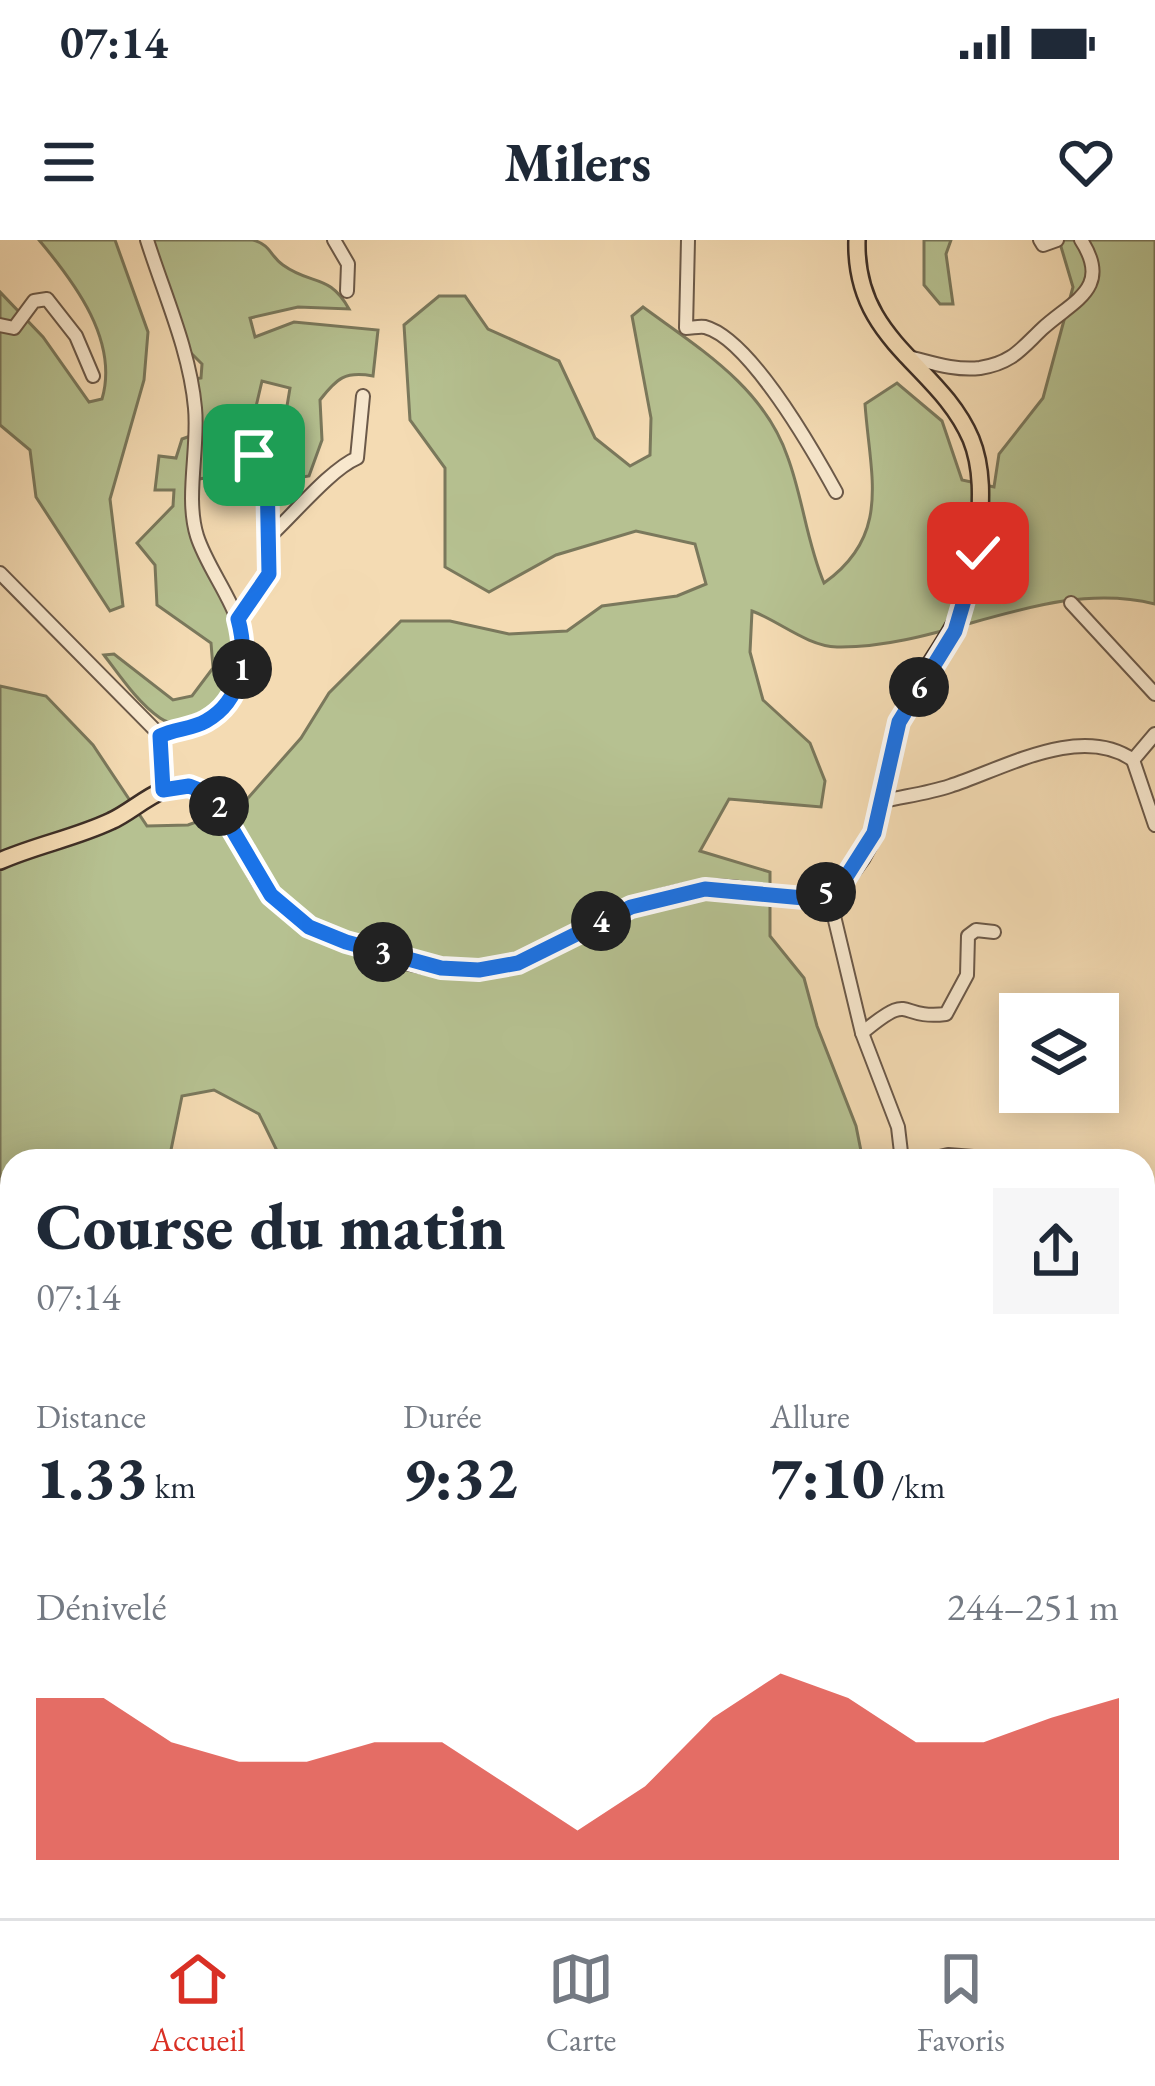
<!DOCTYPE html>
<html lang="fr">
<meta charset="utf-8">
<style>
:root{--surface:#fff;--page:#f6f6f7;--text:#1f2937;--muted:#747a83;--line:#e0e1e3;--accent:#d93025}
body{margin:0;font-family:"EB Garamond",serif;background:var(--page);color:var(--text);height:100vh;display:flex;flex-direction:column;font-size:45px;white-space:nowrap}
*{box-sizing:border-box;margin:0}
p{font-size:39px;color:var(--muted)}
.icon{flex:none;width:66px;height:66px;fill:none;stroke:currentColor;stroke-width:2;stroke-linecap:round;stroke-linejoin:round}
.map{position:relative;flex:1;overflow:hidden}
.sheet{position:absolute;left:0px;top:909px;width:1155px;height:771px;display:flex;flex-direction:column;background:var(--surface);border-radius:36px 36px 0 0;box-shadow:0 6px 30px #0003}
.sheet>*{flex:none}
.tools{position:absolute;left:999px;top:753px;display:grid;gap:24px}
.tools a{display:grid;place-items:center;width:120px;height:120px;border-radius:0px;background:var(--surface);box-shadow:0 6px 30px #0003;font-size:60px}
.pin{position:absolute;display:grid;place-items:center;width:102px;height:102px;color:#fff;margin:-51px;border-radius:24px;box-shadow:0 6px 18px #0006}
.km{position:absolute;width:60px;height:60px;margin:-30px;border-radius:50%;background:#222;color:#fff;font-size:33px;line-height:60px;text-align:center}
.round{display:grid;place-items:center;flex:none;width:126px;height:126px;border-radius:0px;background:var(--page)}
.headline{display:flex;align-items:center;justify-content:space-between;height:204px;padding:0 36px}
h1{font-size:66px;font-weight:800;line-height:90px}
.figures{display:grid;grid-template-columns:repeat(3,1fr);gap:18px;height:204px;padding:12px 36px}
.figures div{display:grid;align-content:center}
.figures b{font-size:60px;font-weight:800}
.figures small{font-size:33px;font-weight:400}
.figures p{font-size:33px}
.chart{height:336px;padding:24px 36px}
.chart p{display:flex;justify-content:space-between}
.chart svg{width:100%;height:216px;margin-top:12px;fill:var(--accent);opacity:.7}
.status{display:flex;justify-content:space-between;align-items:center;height:84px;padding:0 60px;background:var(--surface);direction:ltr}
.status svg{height:33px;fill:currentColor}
header{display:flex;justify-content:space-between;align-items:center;height:156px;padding:0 36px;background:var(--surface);font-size:54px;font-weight:800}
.tabs{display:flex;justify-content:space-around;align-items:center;height:168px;border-top:3px solid var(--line);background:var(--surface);font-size:33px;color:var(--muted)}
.tabs a{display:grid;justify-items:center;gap:6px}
.tabs .on{color:var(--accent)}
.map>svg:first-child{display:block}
.green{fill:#b6c191;stroke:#7a785c;stroke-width:3}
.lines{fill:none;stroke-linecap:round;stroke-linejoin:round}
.minor-casing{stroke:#6b5949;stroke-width:16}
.major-casing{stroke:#3d2e26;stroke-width:20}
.minor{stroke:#f8e8ce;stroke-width:12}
.major{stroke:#f4dbb3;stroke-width:15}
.route-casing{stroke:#fff;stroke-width:24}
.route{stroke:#1a73e8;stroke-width:15}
</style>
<div class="status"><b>07:14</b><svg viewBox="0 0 49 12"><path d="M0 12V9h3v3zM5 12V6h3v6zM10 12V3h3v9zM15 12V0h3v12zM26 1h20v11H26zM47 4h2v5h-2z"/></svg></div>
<header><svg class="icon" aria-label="menu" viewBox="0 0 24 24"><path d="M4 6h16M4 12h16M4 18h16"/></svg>Milers<svg class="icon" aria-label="heart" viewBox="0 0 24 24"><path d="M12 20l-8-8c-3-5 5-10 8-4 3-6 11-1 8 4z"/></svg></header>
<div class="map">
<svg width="1155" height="1678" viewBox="0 0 1155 1678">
<rect width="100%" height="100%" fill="#f4dbb3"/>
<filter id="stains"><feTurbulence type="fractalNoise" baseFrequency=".00167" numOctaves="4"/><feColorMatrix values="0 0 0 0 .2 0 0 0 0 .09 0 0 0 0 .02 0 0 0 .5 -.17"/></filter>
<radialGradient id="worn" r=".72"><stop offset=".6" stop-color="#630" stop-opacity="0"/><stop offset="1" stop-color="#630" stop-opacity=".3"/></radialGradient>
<!-- green -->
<g class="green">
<path d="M 39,0 L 115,0 L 148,92 L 144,140 L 110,259 L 123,366 L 110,371 L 36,257 L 30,210 L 0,185 L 0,52 L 43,97 L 89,162 L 102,159 C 119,101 75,43 39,0 Z"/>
<path d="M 153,0 L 253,0 C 271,5 270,16 283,25 C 312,46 329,33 349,69 L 298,67 L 250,78 L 255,97 L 294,82 L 378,90 L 373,136 C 345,131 337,138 320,160 L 322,200 L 309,236 L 291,239 L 294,216 L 281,202 L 290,148 L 262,141 L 246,209 L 226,205 L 213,237 L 199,239 C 159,314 305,409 203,475 C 190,483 173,487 160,478 C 138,463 120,436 104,415 L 114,414 L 173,460 L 192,456 L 213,428 L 211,403 L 157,365 L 155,325 L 137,303 L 173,266 L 174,250 L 155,250 L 159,216 L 176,218 L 182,199 L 199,193 L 195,139 L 201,138 L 202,124 L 190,112 Z"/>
<path d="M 924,0 L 951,0 L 946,14 L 953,64 L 940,64 L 924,45 Z"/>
<path d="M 1059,0 L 1155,0 L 1155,364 C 1047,337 944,409 837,407 C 807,406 779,381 752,371 L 750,412 L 763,460 L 810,503 L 825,541 L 821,567 L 729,559 L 700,611 L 770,632 L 770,696 L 804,738 L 817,786 L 856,886 L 863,921 L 282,921 L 259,874 L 214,850 L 182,856 L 171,910 L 174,921 L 12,921 L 12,1601 L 0,1603 L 0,446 L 46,456 L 93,505 L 147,586 L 188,585 L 241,566 L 301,498 L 329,453 L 401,381 L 450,381 L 509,394 L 567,391 L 602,366 L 677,356 L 706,344 L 695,304 L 636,291 L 556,315 L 489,352 L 445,327 L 445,228 L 410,180 L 404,85 L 439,56 L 465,56 L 488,89 L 559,121 L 595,198 L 630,226 L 650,215 L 651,178 L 632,76 L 643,67 C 700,109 764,147 788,218 C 803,259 807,303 824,343 C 892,295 870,236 865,164 L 897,143 L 942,181 L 962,240 L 994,247 L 999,214 L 1043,158 L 1073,47 Z"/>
<path d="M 1143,1319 L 1155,1334 L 1155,1447 L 1143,1450 Z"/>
<path d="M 0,1634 L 12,1634 L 12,1668 L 114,1668 L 127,1678 L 0,1678 Z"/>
<path d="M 372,1668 L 572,1668 L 571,1678 L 367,1678 Z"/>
</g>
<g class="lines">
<defs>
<g id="minor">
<path d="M 147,0 C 164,54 190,111 195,168 C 199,208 185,258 197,296 C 211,340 256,383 241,432 C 226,484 199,476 161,496 L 163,550"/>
<path d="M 334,0 L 348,24 L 347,51"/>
<path d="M 688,0 L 686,88 C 692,88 699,86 705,87 C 750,99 814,212 836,252"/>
<path d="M 1040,0 L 1043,5 L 1057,0"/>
<path d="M 0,85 L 14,88 L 34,61 L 47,59 L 76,96 L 93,136"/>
<path d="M 905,116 C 930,122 954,131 980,128 C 1012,123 1021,109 1042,89 C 1072,61 1113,49 1081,0"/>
<path d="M 253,198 L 252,212 L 267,226 L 269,297 C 293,275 331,229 357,218 L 363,156"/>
<path d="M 0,333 L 161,496"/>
<path d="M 1071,363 L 1155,454"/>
<path d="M 238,379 L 267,342 L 269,297"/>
<path d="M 1133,520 L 1155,585"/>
<path d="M 884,561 C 906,556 929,553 950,546 C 1003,529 1080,483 1133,520 L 1155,494"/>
<path d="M 828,651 L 862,793 L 898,887 L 902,921"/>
<path d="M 862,793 C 915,749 895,780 946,774 L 967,735 L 968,696 L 976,690 L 994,692"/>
<path d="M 923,921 L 948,915 L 1024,921"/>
<path d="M 1143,1191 L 1155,1192"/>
<path d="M 1143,1517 L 1155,1509"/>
<path d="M 0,1613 L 12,1612"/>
<path d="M 713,1668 L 713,1678"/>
<path d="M 896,1668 L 902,1678"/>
<path d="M 949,1668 L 950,1678"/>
<path d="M 303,1678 L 306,1668"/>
</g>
<path id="major" d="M 0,621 C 36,605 75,598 111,581 C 136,570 162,540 192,547 C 229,556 245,626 270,654 C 290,677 317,692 345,702 C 386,716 435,732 478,730 C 525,728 562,700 603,680 C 634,665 672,653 707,649 C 754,644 805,676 845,638 C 888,597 880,538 898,487 C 921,419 972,389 978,307 C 980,271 985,233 971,199 C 939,124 854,102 857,0"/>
</defs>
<!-- minor casing -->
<use href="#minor" class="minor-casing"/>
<!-- major casing -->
<use href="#major" class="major-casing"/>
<!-- minor -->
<use href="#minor" class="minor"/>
<!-- major -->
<use href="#major" class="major"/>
</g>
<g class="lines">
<defs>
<path id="route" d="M 254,215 L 265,222 L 267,232 L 269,334 L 238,379 C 248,416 243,460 206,481 C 192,489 175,489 160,496 L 163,550 L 189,546 L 212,555 L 271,655 L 309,687 L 346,702 L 441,728 L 479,730 L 518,723 L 631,667 L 705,649 L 804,658 L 828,651 L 846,637 L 874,593 L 899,482 L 955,391 L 978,313"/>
</defs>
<!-- route casing -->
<use href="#route" class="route-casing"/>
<!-- route -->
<use href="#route" class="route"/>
</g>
<rect width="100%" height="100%" filter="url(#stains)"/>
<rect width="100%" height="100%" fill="url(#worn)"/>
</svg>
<div class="tools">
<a><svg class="icon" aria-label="layers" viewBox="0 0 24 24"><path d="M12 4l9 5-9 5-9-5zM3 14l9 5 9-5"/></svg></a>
</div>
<div class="pin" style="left:254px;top:215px;background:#1e9e55"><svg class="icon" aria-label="arrive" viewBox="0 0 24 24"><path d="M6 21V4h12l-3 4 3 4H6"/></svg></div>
<div class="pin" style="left:978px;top:313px;background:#d93025"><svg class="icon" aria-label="check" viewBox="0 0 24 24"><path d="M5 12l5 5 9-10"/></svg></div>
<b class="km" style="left:242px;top:429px">1</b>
<b class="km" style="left:219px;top:566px">2</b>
<b class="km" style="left:383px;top:712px">3</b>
<b class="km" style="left:601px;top:681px">4</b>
<b class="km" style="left:826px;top:652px">5</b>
<b class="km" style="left:919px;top:447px">6</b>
<section class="sheet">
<div class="headline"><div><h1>Course du matin</h1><p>07:14</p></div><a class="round"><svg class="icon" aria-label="share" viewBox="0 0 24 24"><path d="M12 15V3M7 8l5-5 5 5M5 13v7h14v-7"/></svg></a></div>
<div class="figures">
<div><p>Distance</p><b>1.33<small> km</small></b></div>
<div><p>Durée</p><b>9:32</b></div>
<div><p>Allure</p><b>7:10<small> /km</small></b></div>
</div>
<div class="chart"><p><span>Dénivelé</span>244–251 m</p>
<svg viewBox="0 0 160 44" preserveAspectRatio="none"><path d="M0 44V11L10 11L20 20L30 24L40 24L50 20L60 20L70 29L80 38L90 29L100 15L110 6L120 11L130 20L140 20L150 15L160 11V44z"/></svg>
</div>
</section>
</div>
<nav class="tabs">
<a class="on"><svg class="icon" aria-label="home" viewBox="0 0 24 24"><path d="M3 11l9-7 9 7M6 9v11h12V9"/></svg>Accueil</a>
<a><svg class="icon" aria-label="map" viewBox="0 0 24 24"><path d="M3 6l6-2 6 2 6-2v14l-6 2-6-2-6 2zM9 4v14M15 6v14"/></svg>Carte</a>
<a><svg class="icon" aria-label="saved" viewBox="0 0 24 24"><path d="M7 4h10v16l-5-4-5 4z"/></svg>Favoris</a>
</nav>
